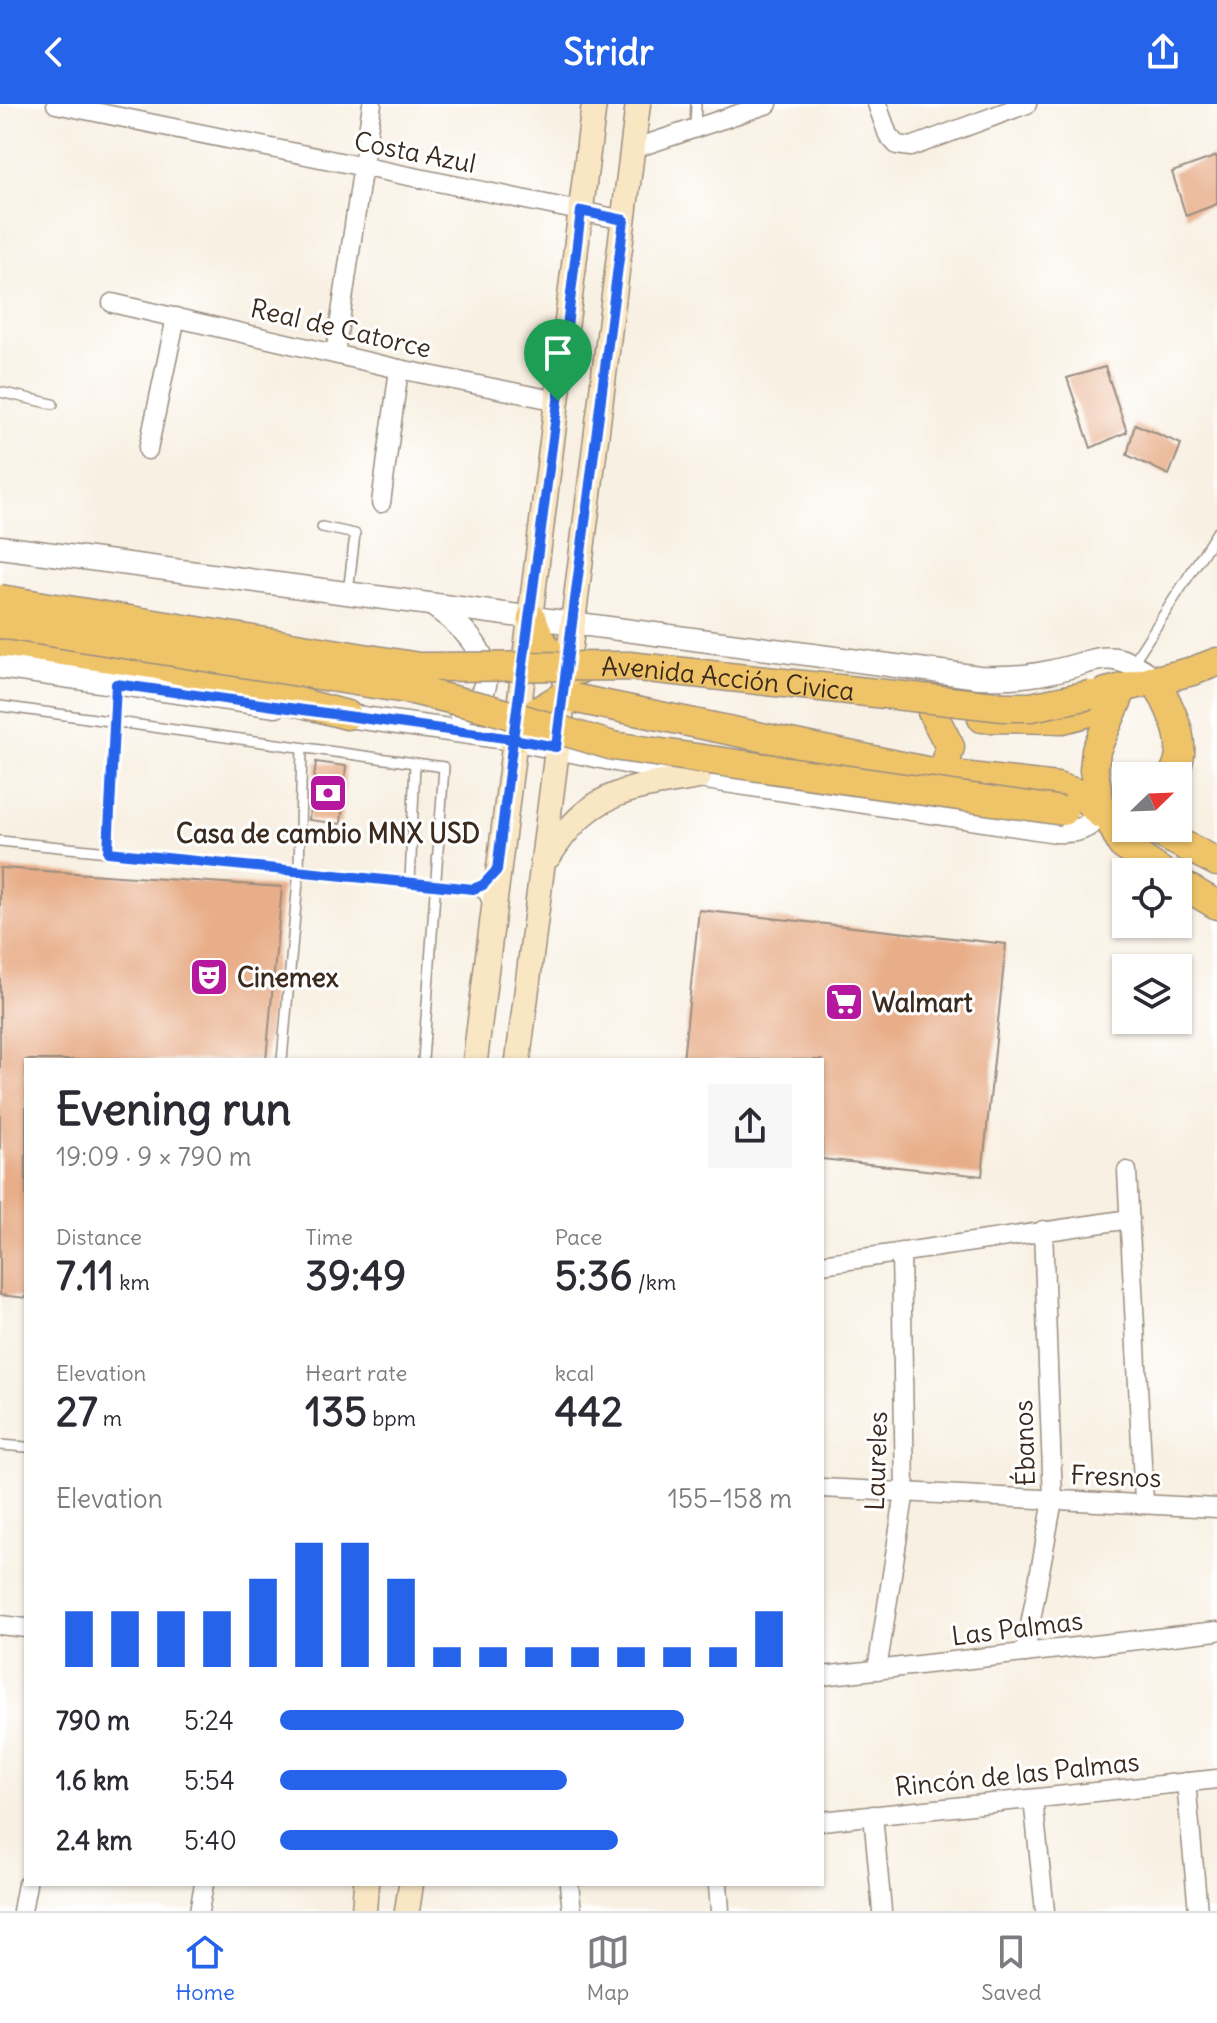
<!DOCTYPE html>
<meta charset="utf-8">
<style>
:root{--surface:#fff;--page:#f7f7f7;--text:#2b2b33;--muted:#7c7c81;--line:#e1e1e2;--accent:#2563eb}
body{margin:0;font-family:Delius,sans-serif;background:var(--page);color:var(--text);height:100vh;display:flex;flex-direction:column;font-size:30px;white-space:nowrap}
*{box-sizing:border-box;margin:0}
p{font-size:26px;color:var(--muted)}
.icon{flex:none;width:44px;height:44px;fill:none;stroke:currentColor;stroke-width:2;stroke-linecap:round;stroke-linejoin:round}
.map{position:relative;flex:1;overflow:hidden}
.panel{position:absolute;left:24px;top:954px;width:800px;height:828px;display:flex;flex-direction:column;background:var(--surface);border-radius:0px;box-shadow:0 2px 6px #0004}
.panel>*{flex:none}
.needle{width:52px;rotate:67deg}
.tools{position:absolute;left:1112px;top:658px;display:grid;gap:16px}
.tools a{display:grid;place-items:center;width:80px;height:80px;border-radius:0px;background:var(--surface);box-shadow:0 2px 6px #0004;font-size:40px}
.pin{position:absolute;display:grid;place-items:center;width:68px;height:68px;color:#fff;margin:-82px -34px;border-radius:50% 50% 50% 0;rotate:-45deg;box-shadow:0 0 8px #0007}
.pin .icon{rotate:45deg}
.round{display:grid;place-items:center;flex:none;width:84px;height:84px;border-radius:0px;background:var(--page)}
.head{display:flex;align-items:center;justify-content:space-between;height:136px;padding:0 32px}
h1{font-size:44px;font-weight:800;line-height:60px}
.metrics{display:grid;grid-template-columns:repeat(3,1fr);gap:12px;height:136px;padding:8px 32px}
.metrics div{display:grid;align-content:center}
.metrics b{font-size:40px;font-weight:800}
.metrics small{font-size:22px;font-weight:400}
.metrics p{font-size:22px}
.chart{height:224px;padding:16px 32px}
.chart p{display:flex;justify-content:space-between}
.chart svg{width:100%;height:144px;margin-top:8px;stroke:var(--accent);stroke-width:6}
ul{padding:0 32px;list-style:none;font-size:26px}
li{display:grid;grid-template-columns:128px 96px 1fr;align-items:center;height:60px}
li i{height:20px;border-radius:10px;background:var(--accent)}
header{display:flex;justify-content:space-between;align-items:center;height:104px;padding:0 32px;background:var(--accent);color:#fff;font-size:36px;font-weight:800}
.dock{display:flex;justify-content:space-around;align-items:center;height:112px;border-top:2px solid var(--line);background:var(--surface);font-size:22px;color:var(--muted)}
.dock a{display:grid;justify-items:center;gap:4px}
.dock .current{color:var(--accent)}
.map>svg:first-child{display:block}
.building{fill:#e8ae89}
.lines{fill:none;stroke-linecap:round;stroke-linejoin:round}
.service-casing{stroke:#9a8d80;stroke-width:12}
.minor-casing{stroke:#9a8d80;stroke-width:21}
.tertiary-casing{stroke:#9a8d80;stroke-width:25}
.secondary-casing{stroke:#9a8d80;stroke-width:27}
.trunk-casing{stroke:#9a8d80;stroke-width:31}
.service{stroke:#fff;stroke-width:9}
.minor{stroke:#fff;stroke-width:18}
.tertiary{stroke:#fff;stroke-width:22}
.secondary{stroke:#f9e7c3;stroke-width:24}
.trunk{stroke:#efc469;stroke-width:28}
.trunk-bridge-casing{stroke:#9a8d80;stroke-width:31;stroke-linecap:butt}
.trunk-bridge{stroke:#efc469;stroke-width:28}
.route-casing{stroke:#fff;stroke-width:16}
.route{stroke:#2563eb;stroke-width:10}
.labels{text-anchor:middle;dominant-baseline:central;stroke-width:6;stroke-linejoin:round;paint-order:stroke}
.street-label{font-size:26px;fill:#3b2a1e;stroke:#fff}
.poi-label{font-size:26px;font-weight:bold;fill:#3b2a1e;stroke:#fff;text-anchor:start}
</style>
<header><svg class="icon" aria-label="back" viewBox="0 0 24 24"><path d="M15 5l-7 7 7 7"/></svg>Stridr<svg class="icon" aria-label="share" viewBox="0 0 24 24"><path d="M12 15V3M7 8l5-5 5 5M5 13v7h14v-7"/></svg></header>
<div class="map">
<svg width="1217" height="1807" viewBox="0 0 1217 1807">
<rect width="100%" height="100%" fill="#fff"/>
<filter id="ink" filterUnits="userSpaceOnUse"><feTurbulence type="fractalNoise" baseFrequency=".0125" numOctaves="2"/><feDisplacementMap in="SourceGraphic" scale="16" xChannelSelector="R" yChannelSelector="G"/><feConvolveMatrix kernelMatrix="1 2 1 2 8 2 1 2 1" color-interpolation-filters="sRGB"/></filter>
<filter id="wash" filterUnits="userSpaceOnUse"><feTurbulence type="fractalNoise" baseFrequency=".006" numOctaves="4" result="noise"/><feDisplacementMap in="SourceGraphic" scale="32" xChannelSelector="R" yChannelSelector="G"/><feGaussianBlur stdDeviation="1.8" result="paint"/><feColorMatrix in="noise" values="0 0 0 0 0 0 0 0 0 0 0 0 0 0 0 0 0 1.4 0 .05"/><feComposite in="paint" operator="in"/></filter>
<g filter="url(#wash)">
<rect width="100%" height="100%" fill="#f8f0e2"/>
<g id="blocks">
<!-- building -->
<g class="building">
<path d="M 1217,52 L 1217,100 L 1186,112 L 1172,68 Z"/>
<path d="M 1105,263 L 1127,328 L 1091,344 L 1067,274 Z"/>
<path d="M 1135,320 L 1181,340 L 1169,371 L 1127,351 Z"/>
<path d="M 316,658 L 346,662 L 341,720 L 309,716 Z"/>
<path d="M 0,764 L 282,783 L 266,956 L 26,956 L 26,1194 L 0,1191 Z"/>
<path d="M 699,806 L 1006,840 L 982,1072 L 822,1055 L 822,956 L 683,956 Z"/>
</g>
</g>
</g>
<g filter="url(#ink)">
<use href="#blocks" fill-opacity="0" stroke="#9a8d80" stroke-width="2"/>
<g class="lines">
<defs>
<g id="service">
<path d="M 695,25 L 696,0"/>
<path d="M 0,288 L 53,300"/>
<path d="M 322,423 L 355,430 L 348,489"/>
<path d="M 1132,560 L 1217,428"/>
<path d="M 0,602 L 444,663 L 423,956"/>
<path d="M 0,737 L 473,785 L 483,789 L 488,800"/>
<path d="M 108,748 L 116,580"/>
<path d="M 410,778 L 415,659"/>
<path d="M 282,956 L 299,766 L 302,644"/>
<path d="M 0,1341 L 26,1343"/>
</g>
<g id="minor">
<path d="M 56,0 L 624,116"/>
<path d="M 877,0 L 888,31 L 897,41 L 911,43 L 1027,0"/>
<path d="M 633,45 L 768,0"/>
<path d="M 112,199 L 399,265 L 558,297"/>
<path d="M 335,250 L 372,0"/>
<path d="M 148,346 L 176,213"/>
<path d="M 381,399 L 399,265"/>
<path d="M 1127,1067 L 1144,1398"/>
<path d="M 822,1160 L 1130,1115"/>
<path d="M 822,1384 L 1217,1404"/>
<path d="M 0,1521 L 26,1524"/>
<path d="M 1025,1549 L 1053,1396 L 1043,1126"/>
<path d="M 877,1566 L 905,1387 L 901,1148"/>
<path d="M 822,1572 L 1217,1527"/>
<path d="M 1186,1678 L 1198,1807"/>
<path d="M 1033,1695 L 1045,1807"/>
<path d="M 873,1711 L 882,1807"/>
<path d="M 822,1717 L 1217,1675"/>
<path d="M 569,1780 L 572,1807"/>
<path d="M 718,1780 L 720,1807"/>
<path d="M 22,1807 L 27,1780"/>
<path d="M 199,1807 L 204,1780"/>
</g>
<g id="tertiary">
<path d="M 0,443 L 979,573 C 1003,574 1026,573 1049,568 C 1100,558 1107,540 1155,575"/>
<path d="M 434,502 C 469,526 516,575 461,610"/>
<path d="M 0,563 L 276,602"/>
<path d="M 334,610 L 513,635 L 699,673 L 1056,727 C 1077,728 1087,725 1101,710"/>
</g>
<g id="secondary">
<path d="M 549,752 C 589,687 628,684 699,673"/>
<path d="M 475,956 L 594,0"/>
<path d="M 518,956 L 638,0"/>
<path d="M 364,1807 L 366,1780"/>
<path d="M 407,1807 L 411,1780"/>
</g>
<g id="trunk">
<path d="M 532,514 C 540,537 553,563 579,566"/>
<path d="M 0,538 L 158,561 L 347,611"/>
<path d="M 1155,575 C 1169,604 1193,641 1172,672"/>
<path d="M 1106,588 L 1193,567 L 1217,558"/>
<path d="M 932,608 L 950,643 L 945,662 L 936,669"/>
<path d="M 982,614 L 1063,615 L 1112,602"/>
<path d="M 513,635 L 533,610 L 563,592 L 936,669 L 1057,683 L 1080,690 L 1101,710"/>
<path d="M 1101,710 L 1094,666 L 1096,646 L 1123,584"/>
<path d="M 1107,711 L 1122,741 L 1162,768"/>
<path d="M 1150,724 L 1217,758"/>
<path d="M 1178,778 L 1217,801"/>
</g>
</defs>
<!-- service casing -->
<use href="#service" class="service-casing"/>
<!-- minor casing -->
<use href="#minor" class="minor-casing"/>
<!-- tertiary casing -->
<use href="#tertiary" class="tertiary-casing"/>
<!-- secondary casing -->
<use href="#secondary" class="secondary-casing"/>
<!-- trunk casing -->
<use href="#trunk" class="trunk-casing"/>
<!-- service -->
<use href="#service" class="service"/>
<!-- minor -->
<use href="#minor" class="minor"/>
<!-- tertiary -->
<use href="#tertiary" class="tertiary"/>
<!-- secondary -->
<use href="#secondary" class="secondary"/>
<!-- trunk -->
<use href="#trunk" class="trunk"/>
<defs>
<g id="trunk-bridge">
<path id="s1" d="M 0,495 L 419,563 L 629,562 L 1004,603 L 1031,603 L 1090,591"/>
<path d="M 0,520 L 412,586 L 487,604 L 613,642 L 1063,707"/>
</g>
</defs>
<!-- trunk-bridge casing -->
<use href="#trunk-bridge" class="trunk-bridge-casing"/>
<!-- trunk-bridge -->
<use href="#trunk-bridge" class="trunk-bridge"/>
</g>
</g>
<g class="lines" filter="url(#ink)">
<defs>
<path id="route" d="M 558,297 L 513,635 L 116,580 L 108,748 L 473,785 L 483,781 L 497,766 L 513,635 L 556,643 L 624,116 L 581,107 L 558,297"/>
</defs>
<!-- route casing -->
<use href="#route" class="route-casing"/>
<!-- route -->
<use href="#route" class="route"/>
</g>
<!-- icons -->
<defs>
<symbol id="bank-square" viewBox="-11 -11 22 22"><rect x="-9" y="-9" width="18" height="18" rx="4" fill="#b5179e" stroke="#fff"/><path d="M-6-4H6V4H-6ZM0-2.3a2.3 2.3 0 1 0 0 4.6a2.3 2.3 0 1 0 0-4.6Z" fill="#fff"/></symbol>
<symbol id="theatre-square" viewBox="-11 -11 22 22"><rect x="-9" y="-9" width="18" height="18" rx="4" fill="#b5179e" stroke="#fff"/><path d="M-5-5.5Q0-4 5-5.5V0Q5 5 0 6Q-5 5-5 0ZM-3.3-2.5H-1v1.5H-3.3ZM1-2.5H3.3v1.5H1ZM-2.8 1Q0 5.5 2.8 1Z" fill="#fff"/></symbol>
<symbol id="supermarket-square" viewBox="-11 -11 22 22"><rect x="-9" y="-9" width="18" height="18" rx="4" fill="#b5179e" stroke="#fff"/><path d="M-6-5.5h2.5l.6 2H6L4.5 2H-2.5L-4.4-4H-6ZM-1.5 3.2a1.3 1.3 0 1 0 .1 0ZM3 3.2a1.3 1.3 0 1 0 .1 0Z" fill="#fff"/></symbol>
</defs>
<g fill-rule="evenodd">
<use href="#bank-square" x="306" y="667" width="44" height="44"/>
<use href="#theatre-square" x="187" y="851" width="44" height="44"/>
<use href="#supermarket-square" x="822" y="876" width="44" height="44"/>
</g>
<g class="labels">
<!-- street labels -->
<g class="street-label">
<text transform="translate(415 48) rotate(11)">Costa Azul</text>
<text transform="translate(341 224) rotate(13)">Real de Catorce</text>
<text stroke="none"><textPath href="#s1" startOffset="734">Avenida Acción Civica</textPath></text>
<text transform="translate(1024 1339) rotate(-92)">Ébanos</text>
<text transform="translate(876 1357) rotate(-88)">Laureles</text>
<text transform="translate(1116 1372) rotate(2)">Fresnos</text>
<text transform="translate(1017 1524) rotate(-7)">Las Palmas</text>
<text transform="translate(1017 1670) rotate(-6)">Rincón de las Palmas</text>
</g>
<!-- poi labels -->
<g class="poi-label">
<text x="328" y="729" text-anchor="middle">Casa de cambio MNX USD</text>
<text x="237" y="873">Cinemex</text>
<text x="872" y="898">Walmart</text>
</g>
</g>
</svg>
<div class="tools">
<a><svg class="needle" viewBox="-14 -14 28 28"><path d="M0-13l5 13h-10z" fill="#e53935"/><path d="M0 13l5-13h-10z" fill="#7c7c81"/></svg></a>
<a><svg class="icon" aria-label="locate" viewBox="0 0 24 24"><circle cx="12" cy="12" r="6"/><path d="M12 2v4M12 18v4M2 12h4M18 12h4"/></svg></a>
<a><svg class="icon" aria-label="layers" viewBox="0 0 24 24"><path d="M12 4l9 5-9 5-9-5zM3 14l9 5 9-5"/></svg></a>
</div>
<div class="pin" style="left:558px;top:297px;background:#1e9e55"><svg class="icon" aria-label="arrive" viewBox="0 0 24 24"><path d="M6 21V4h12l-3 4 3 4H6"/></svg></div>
<section class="panel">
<div class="head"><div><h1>Evening run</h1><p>19:09 · 9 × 790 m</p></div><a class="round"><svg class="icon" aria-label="share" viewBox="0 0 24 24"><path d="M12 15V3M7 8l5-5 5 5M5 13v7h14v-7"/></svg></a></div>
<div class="metrics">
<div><p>Distance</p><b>7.11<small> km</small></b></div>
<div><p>Time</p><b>39:49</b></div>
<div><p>Pace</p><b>5:36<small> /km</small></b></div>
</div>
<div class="metrics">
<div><p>Elevation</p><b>27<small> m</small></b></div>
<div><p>Heart rate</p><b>135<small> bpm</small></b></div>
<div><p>kcal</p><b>442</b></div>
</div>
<div class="chart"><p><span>Elevation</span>155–158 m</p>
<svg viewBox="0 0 160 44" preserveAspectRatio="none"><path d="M5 44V27M15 44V27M25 44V27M35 44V27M45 44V17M55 44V6M65 44V6M75 44V17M85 44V38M95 44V38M105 44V38M115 44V38M125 44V38M135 44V38M145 44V38M155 44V27"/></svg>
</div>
<ul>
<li><b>790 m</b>5:24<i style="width:79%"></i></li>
<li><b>1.6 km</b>5:54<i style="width:56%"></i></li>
<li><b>2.4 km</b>5:40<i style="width:66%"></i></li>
</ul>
</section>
</div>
<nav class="dock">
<a class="current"><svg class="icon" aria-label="home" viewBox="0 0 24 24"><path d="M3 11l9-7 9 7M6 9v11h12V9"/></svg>Home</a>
<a><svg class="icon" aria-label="map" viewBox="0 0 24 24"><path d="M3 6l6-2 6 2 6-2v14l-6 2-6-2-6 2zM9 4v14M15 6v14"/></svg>Map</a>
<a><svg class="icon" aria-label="saved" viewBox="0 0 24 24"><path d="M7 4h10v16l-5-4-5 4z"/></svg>Saved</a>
</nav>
